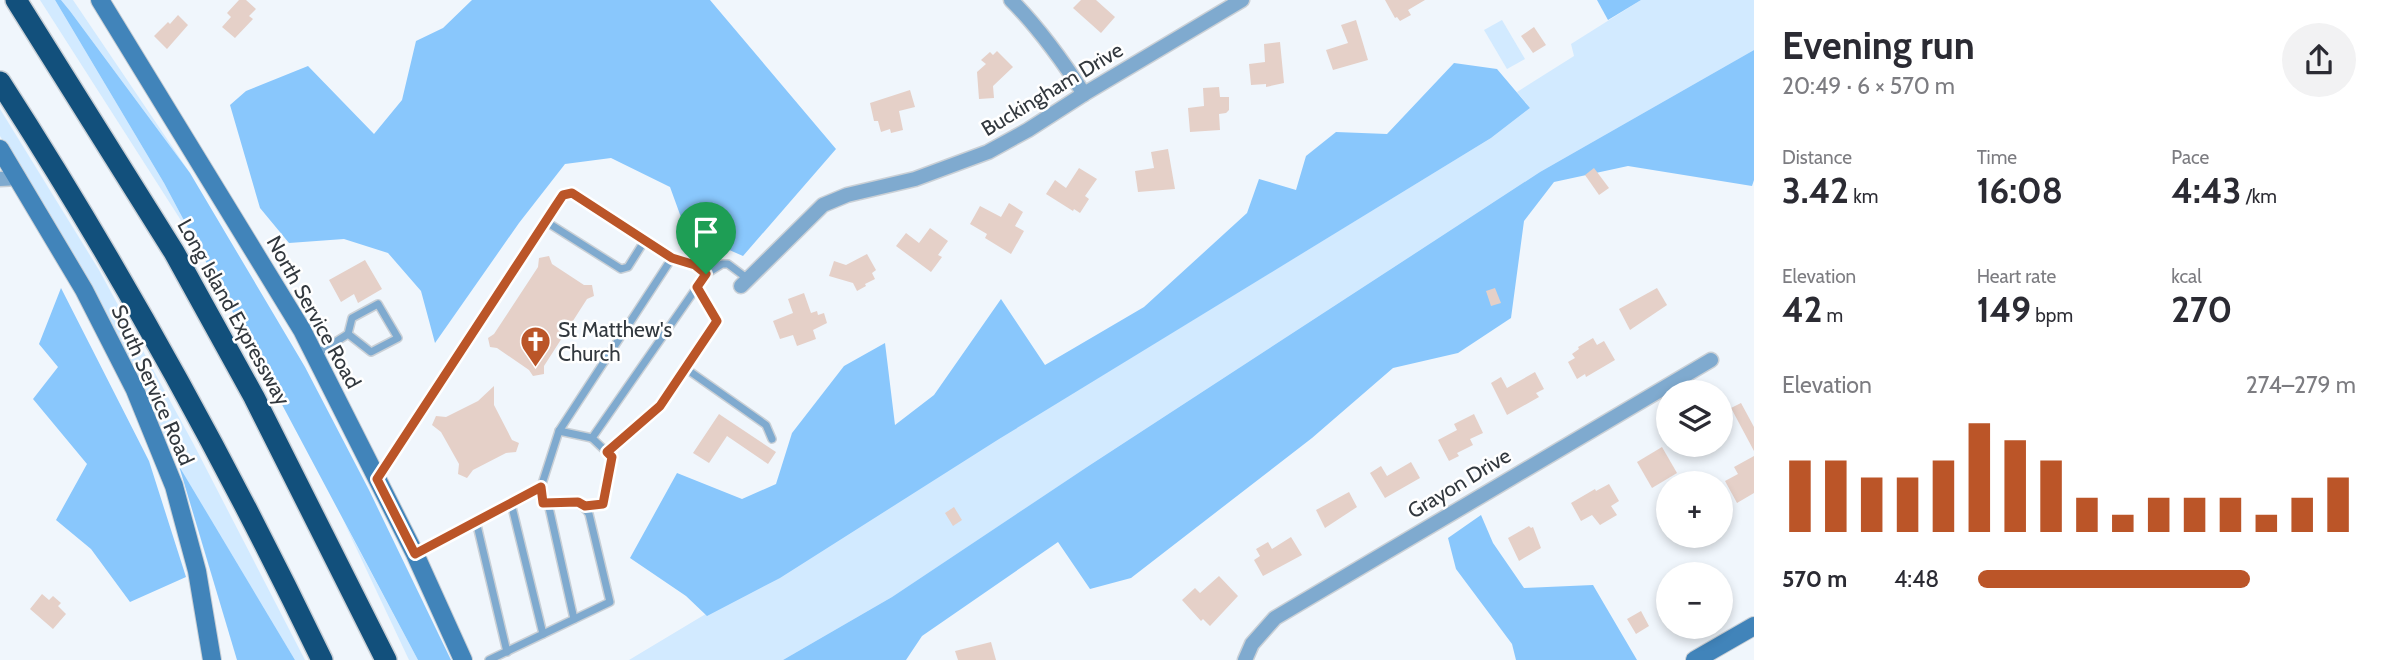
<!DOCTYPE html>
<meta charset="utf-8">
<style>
:root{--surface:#fff;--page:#f2f2f3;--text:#2b2b33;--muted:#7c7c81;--accent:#bb5528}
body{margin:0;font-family:Cabin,sans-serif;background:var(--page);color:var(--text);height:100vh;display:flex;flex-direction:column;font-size:26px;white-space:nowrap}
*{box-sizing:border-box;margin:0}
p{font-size:23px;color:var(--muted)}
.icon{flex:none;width:38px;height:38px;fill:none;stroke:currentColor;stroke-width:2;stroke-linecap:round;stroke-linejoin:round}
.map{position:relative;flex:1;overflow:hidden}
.drawer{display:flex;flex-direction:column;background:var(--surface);width:630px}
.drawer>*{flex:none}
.buttons{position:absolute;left:1656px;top:380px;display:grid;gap:14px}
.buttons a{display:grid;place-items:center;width:77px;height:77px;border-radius:50%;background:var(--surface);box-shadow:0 4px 10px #0003;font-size:35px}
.pin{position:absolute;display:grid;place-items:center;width:60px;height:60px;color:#fff;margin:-72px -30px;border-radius:50% 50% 50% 0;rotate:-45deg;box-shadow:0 0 7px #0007}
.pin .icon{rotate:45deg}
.round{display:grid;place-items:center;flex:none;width:74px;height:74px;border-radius:37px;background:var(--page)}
.headline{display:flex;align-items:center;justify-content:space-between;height:119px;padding:0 28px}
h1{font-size:38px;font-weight:800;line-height:52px}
.metrics{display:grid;grid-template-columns:repeat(3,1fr);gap:10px;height:119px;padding:7px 28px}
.metrics div{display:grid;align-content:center}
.metrics b{font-size:35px;font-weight:800}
.metrics small{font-size:19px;font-weight:400}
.metrics p{font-size:19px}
.chart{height:196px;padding:14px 28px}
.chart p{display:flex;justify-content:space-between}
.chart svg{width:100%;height:126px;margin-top:7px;stroke:var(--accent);stroke-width:6}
ul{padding:0 28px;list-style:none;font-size:23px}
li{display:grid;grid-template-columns:112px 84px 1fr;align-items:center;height:52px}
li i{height:18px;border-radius:9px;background:var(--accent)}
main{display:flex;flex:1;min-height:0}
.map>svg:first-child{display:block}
.green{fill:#d2eaff}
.forest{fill:#89c7fc}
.building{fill:#e5d0c8}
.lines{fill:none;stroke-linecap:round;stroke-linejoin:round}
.lane-casing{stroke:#cad0d6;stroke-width:10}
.street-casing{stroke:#cad0d6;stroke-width:17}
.secondary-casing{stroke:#cad0d6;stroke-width:20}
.highway-casing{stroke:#cad0d6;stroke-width:24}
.lane{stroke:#7faacf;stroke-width:7}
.street{stroke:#7faacf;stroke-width:14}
.secondary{stroke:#4184ba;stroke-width:18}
.highway{stroke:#12507c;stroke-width:21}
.route-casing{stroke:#fff;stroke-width:14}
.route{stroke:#bb5528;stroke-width:9}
.labels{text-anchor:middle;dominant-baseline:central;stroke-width:5;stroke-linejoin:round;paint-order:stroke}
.street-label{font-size:21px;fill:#32383e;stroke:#fff}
.poi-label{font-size:21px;fill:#32383e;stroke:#fff;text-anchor:start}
</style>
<main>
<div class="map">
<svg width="1754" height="660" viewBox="0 0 1754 660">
<rect width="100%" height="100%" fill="#f0f6fc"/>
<!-- green -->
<g class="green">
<path d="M 40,0 L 55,0 L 164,183 L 198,247 Z"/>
<path d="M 61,0 L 73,0 L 190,173 L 70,11 Z"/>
<path d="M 1641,0 L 1754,0 L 1754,50 L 1540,172 L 1087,467 L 892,597 L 783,660 L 629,660 L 1001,437 L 1491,138 L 1530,108 L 1517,92 L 1574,56 L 1571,44 Z"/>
<path d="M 1502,20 L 1525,59 L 1507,69 L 1484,30 Z"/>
<path d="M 0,109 L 99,270 L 193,443 L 305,660 L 295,660 L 179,466 L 93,290 L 0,136 Z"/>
<path d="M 343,520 L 418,660 L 409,660 Z"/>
</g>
<!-- forest -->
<g class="forest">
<path d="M 55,0 L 61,0 L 70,11 L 190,173 L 305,367 L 369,490 L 451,660 L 418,660 L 164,183 Z"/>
<path d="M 472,0 L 710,0 L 836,149 L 743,256 L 686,231 L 670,187 L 611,158 L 565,164 L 519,223 L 435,343 L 421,291 L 388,253 L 344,239 L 289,243 L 260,208 L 230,105 L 246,91 L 308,66 L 374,134 L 402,100 L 416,41 L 443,28 Z"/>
<path d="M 1597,0 L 1641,0 L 1608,20 Z"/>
<path d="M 1754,50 L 1754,180 L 1752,186 L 1628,166 L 1554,182 L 1524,221 L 1511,318 L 1458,353 L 1393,368 L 1312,438 L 1131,578 L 1090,589 L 1058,542 L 922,636 L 906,660 L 783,660 L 892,597 L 1087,467 L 1540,172 Z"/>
<path d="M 1454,63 L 1497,69 L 1530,108 L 1491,138 L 999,439 L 780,578 L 707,616 L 686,596 L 630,558 L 677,473 L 742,499 L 776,484 L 792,433 L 844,366 L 885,343 L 895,425 L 934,395 L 1001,299 L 1045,365 L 1144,307 L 1247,213 L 1259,179 L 1296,190 L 1306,156 L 1336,132 L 1387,134 Z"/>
<path d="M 61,288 L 149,461 L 186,577 L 130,602 L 91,549 L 56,520 L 87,464 L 33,399 L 58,367 L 39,344 Z"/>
<path d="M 179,466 L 295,660 L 237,660 Z"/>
<path d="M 1481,515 L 1493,543 L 1524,588 L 1593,585 L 1637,660 L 1516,660 L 1512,644 L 1456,569 L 1448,538 Z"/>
</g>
<!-- building -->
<g class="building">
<path d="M 239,0 L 246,0 L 256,9 L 249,16 L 253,19 L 235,38 L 222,27 L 231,17 L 227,13 Z"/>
<path d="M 1081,0 L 1096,0 L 1115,17 L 1101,33 L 1073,8 Z"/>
<path d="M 1385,0 L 1425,0 L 1408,10 L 1411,15 L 1400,21 L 1397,17 L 1395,18 Z"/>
<path d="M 178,15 L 188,25 L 167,49 L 154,36 L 168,22 L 170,24 Z"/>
<path d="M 1356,20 L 1368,60 L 1333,70 L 1326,50 L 1348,43 L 1341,25 Z"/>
<path d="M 1534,27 L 1546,45 L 1533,53 L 1521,36 Z"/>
<path d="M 1280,42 L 1284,83 L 1266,87 L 1266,84 L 1251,85 L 1249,64 L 1265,62 L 1264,44 Z"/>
<path d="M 997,51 L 1013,67 L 993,86 L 994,98 L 979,99 L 977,72 L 986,64 L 981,60 L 990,52 L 993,55 Z"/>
<path d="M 1219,87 L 1220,97 L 1229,97 L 1229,110 L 1226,113 L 1219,114 L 1220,130 L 1190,132 L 1188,108 L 1204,106 L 1203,88 Z"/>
<path d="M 910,90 L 915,107 L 899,111 L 903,130 L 891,133 L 890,129 L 881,132 L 878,121 L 874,121 L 870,103 Z"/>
<path d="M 1168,149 L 1175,189 L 1138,192 L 1135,171 L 1154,168 L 1151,152 Z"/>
<path d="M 1079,168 L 1097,179 L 1085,196 L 1089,199 L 1080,213 L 1074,209 L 1073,211 L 1046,194 L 1055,180 L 1066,188 Z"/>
<path d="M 1594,168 L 1609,188 L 1599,195 L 1585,175 Z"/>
<path d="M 1009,203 L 1023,212 L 1015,226 L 1024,231 L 1011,254 L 985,238 L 987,234 L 970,224 L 980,206 L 1001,217 Z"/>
<path d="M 930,228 L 948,241 L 938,255 L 942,257 L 931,272 L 896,246 L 906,233 L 919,243 Z"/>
<path d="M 867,254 L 876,270 L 872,273 L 875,279 L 865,284 L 866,286 L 857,291 L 853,283 L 829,276 L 834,261 L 846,265 Z"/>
<path d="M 549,256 L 552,264 L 584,285 L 592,285 L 594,296 L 587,299 L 544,366 L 544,374 L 533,376 L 529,370 L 497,348 L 490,347 L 488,338 L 494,334 L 538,267 L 539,258 Z"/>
<path d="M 365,260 L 382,289 L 358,303 L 354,294 L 341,302 L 329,280 Z"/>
<path d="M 1495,288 L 1501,303 L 1491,306 L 1486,291 Z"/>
<path d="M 1657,288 L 1667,305 L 1630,330 L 1619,309 Z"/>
<path d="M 804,293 L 811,313 L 817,311 L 818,315 L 824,313 L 827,323 L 813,330 L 816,339 L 797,346 L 793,335 L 780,339 L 773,321 L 793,313 L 788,299 Z"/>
<path d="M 1593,338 L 1597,345 L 1604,341 L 1615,360 L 1586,377 L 1585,374 L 1577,379 L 1568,362 L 1575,358 L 1572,354 L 1579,349 L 1578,347 Z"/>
<path d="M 1535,372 L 1544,389 L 1536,393 L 1539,397 L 1507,415 L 1491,383 L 1501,377 L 1507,388 Z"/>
<path d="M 494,386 L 494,405 L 512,440 L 519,443 L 516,452 L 506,453 L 473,470 L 467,478 L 458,474 L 459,464 L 441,432 L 432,425 L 436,416 L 446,417 L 478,401 Z"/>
<path d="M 1741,403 L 1754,427 L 1754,451 L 1731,408 Z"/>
<path d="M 719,414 L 776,452 L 768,464 L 727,436 L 709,463 L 693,453 Z"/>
<path d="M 1474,414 L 1483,433 L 1470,439 L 1473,445 L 1457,453 L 1459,456 L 1449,461 L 1438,440 L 1457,430 L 1454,424 Z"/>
<path d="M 1662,447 L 1677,473 L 1652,488 L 1637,462 Z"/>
<path d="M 1754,456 L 1754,493 L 1737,503 L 1725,481 L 1738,474 L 1734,467 Z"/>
<path d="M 1411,462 L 1420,478 L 1385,498 L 1370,473 L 1381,466 L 1387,476 Z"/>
<path d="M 1609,484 L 1619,501 L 1611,506 L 1617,515 L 1600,525 L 1592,515 L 1581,521 L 1571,503 L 1595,489 L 1596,491 Z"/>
<path d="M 1349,492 L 1357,507 L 1325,528 L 1316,510 Z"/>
<path d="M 954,507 L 962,520 L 953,526 L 945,513 Z"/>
<path d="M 1529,526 L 1531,528 L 1533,527 L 1541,548 L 1519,561 L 1508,538 Z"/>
<path d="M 1291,537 L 1302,555 L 1263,576 L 1254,560 L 1260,556 L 1256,549 L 1268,542 L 1272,549 Z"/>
<path d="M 1219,576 L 1238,596 L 1210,626 L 1203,619 L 1201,621 L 1182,600 L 1195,588 L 1200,593 Z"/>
<path d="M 42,594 L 49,600 L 53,596 L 61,603 L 58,606 L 66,614 L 53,629 L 30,609 Z"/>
<path d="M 1641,611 L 1649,626 L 1636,634 L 1627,619 Z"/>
<path d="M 991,642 L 996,660 L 958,660 L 955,651 Z"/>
</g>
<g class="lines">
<defs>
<g id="lane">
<path d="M 545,221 L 621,269 L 628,267 L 645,240"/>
<path d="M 706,274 L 722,264 L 728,264 L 748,279"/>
<path d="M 315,355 L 348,334 L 352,318 L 378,304 L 398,338 L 371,352 L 348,334"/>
<path d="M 685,368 L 766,425 L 772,439"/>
<path d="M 559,431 L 592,438"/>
<path d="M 606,452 L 660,406 L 717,321 L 697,287"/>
<path d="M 379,476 L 563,195 L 572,193 L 580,197 L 672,258 L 559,431 L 541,487 L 543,503 C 560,503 579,497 589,514 L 610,602 L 489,660"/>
<path d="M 511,503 L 543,634"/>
<path d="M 548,503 L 574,619"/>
<path d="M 585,506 L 603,504 L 612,457 L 592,438 L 706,274 L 695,265 L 672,258"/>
<path d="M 476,521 L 507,652"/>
<path d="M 415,554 L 541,487"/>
</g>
<g id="street">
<path d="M 1011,0 C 1040,29 1062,60 1084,94"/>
<path d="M 0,179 L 19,178"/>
<path d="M 741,286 L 823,205 L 847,195 L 915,179 L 988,152 L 1028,130 L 1084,94 L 1242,0"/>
<path d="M 1245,660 L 1252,644 L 1275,618 L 1711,360"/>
</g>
<g id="secondary">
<path d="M 100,0 L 302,330 L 415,554 L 463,660"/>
<path d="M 0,149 L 84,290 L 135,390 L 174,486 L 197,571 L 212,660"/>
<path d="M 1695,660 L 1754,626"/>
</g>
<g id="highway">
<path d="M 16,0 L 174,252 L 254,397 L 386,660"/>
<path d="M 0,82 C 120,268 226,461 322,660"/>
</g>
</defs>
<!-- lane casing -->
<use href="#lane" class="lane-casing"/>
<!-- street casing -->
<use href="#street" class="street-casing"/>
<!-- secondary casing -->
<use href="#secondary" class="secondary-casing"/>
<!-- highway casing -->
<use href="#highway" class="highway-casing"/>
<!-- lane -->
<use href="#lane" class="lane"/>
<!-- street -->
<use href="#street" class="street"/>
<!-- secondary -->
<use href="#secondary" class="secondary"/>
<!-- highway -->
<use href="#highway" class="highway"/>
</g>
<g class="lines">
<defs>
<path id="route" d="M 572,193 L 672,258 L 695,265 L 706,274 L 697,287 L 717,321 L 660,406 L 607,452 L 612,457 L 603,504 L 585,506 L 578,502 L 543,503 L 541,487 L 415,554 L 377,479 L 555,207 L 563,195 Z"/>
</defs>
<!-- route casing -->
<use href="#route" class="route-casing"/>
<!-- route -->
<use href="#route" class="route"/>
</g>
<!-- icons -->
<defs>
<symbol id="church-pin" viewBox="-11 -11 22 30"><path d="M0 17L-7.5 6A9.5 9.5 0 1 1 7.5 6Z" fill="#bb5528" stroke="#fff"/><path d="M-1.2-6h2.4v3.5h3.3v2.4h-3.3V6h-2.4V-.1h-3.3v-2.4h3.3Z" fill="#fff"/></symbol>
</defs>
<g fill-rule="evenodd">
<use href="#church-pin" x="518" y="324" width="35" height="47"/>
</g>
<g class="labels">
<!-- street labels -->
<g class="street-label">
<text transform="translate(1052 89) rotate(-31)">Buckingham Drive</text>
<text transform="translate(234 312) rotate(61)">Long Island Expressway</text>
<text transform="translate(314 312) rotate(61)">North Service Road</text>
<text transform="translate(153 385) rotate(66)">South Service Road</text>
<text transform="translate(1459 483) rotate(-31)">Grayon Drive</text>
</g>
<!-- poi labels -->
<g class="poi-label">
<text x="558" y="329">St Matthew's<tspan x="558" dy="24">Church</tspan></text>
</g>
</g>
</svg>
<div class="buttons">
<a><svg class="icon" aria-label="layers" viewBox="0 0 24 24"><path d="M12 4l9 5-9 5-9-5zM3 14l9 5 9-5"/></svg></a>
<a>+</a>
<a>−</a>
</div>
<div class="pin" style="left:706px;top:274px;background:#1e9e55"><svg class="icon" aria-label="arrive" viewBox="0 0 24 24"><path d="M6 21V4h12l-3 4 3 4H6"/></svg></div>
</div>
<section class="drawer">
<div class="headline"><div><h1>Evening run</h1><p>20:49 · 6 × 570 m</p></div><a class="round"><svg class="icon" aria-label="share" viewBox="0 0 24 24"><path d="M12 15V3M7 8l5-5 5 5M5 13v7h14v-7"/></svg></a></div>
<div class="metrics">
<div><p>Distance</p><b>3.42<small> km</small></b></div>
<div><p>Time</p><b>16:08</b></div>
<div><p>Pace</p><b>4:43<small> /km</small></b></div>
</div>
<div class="metrics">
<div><p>Elevation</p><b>42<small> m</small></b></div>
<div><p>Heart rate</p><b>149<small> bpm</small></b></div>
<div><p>kcal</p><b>270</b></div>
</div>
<div class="chart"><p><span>Elevation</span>274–279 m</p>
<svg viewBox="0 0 160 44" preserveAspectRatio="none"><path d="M5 44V19M15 44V19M25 44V25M35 44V25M45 44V19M55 44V6M65 44V12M75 44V19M85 44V32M95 44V38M105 44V32M115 44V32M125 44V32M135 44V38M145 44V32M155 44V25"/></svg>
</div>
<ul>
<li><b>570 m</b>4:48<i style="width:72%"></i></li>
</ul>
</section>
</main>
